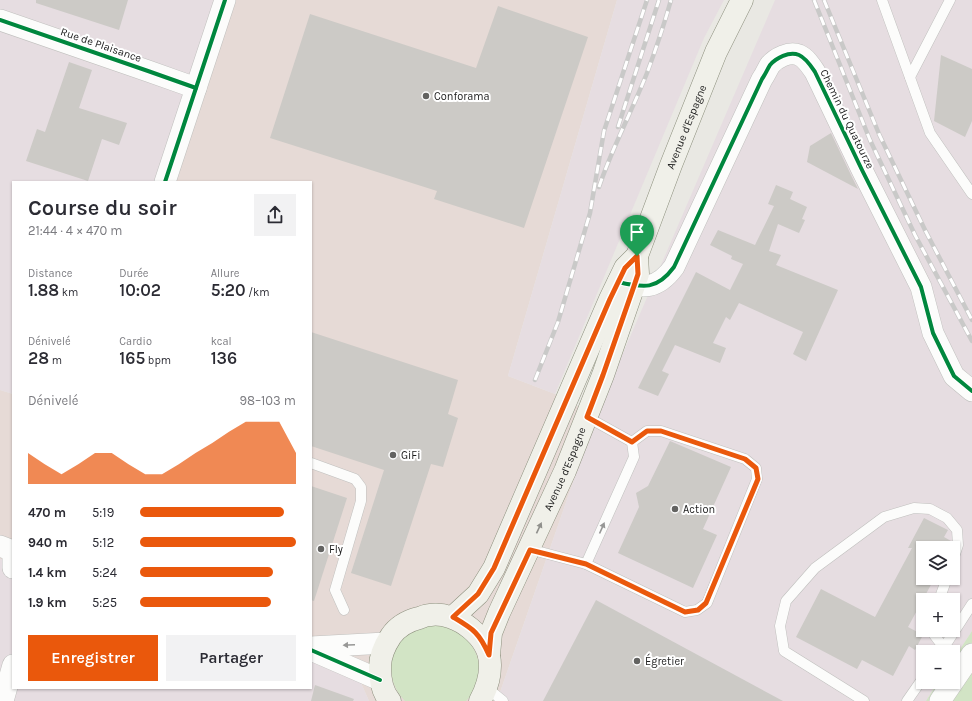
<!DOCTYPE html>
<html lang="fr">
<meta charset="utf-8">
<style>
:root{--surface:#fff;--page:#f2f2f3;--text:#2b2b33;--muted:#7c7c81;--accent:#ea580c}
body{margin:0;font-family:Karla,sans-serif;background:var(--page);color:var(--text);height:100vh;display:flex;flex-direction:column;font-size:15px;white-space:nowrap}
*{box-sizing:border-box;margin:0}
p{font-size:13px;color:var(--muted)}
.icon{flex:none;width:22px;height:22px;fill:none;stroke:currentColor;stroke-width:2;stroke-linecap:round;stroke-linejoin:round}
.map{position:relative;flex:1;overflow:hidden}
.details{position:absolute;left:12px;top:181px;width:300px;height:508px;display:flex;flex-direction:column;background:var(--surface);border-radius:0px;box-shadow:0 1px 3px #0004}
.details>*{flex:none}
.buttons{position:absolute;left:916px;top:541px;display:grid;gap:8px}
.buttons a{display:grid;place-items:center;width:44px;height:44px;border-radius:0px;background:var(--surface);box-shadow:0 1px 3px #0004;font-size:20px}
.pin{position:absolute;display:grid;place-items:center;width:34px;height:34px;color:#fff;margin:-41px -17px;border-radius:50% 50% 50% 0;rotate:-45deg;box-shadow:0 0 4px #0007}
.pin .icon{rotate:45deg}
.round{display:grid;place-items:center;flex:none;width:42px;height:42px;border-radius:0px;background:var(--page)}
.overview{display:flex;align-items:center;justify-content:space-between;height:68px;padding:0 16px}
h1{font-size:22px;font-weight:600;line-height:30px}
.metrics{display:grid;grid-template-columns:repeat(3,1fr);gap:6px;height:68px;padding:4px 16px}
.metrics div{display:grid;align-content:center}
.metrics b{font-size:17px;font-weight:600}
.metrics small{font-size:11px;font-weight:400}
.metrics p{font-size:11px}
.chart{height:112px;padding:8px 16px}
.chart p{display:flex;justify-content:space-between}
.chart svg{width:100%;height:72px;margin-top:4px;fill:var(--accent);opacity:.7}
.action{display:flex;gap:8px;margin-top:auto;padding:8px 16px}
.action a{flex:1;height:46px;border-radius:0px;background:var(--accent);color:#fff;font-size:16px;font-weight:600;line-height:46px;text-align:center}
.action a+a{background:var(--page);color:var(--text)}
ul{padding:0 16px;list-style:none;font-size:13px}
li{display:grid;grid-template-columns:64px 48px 1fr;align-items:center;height:30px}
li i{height:10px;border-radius:5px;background:var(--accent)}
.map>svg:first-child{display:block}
.commercial{fill:#e6dad6}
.industrial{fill:#e6dde1;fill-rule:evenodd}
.grass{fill:#d2e4c5}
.building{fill:#cccac6}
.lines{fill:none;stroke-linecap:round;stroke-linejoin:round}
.lane-casing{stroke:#c0c0be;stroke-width:11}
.street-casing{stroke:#c0c0be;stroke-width:22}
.secondary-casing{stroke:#8d907e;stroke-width:23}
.lane{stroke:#fcfcfb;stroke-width:10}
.street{stroke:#fcfcfb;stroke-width:21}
.secondary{stroke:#f0f0e9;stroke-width:22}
.rail-casing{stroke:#c9c9c8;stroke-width:4.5}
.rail{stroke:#fff;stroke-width:3;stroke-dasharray:9;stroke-linecap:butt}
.cycleway-casing{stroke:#fff;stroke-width:6}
.cycleway{stroke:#00873e;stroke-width:4}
.oneway{fill:#90908c}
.oneway2{fill:#979796}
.route-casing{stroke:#fff;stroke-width:8}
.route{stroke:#ea580c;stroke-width:5}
.poi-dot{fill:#636361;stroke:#fff;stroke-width:1.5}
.labels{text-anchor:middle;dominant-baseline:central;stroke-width:4;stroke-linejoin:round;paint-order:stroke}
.street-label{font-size:11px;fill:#1b1b1b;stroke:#fff}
.poi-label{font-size:11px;fill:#1b1b1b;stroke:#fff;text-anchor:start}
</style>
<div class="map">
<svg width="972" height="701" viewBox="0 0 972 701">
<rect width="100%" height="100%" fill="#e9e8e3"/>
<!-- commercial -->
<g class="commercial">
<path d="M 217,0 L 617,0 L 508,376 L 555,394 L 596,416 L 497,701 L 369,701 L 357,674 L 311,659 L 311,182 L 157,182 Z"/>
<path d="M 0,390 L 13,394 L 13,563 L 0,559 Z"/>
</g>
<!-- industrial -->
<g class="industrial">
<path d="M 0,0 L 217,0 L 157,182 L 13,182 L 13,394 L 0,390 Z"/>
<path d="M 617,0 L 724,0 L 704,38 L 555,394 L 508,376 Z"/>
<path d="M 775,0 L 972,0 L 972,631 L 953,660 L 953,652 L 923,652 L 923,682 L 938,682 L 926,701 L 497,701 L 596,416 ZM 923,548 L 953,548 L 953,578 L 923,578 ZM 923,600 L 953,600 L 953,630 L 923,630 Z"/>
<path d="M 0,559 L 13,563 L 13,688 L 311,688 L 311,659 L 357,674 L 369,701 L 0,701 Z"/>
</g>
<!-- grass -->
<g class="grass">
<path d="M 432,625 C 438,626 445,626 451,628 C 480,642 490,677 466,701 L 405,701 C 385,681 386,647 411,632 C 417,629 425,627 432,625 Z"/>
<path d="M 972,631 L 972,701 L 926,701 L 938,682 L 953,682 L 953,660 Z"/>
</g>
<!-- building -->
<g class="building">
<path d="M 36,0 L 128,0 L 119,30 L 36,3 Z"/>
<path d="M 498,6 L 588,37 L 524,228 L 434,199 L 437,191 L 270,138 L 310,14 L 476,68 Z"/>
<path d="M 941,55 L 972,69 L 972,121 L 965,137 L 934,121 Z"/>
<path d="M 69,62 L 92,70 L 79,108 L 127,123 L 119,145 L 102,139 L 88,181 L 26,161 L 37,129 L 45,132 Z"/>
<path d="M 831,133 L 851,175 L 858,189 L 807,162 L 810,146 Z"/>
<path d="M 776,185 L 793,192 L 790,199 L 807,207 L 802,219 L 805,220 L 799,233 L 778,224 L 769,251 L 781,255 L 776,265 L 838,290 L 806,361 L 793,354 L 803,332 L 739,303 L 730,320 L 726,317 L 713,343 L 726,348 L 720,363 L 675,345 L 662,371 L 669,374 L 658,396 L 638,388 L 696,272 L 730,290 L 743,264 L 731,259 L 732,256 L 710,245 L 718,230 L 755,245 L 774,206 L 768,204 Z"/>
<path d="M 311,332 L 458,380 L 448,414 L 458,418 L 443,467 L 431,464 L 391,586 L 351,573 L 384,470 L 311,446 Z"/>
<path d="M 670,441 L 731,467 L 703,529 L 717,535 L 693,588 L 618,553 L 639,507 L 636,493 L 648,486 Z"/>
<path d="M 311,486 L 347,498 L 314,601 L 311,600 Z"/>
<path d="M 924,518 L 948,530 L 944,537 L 951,541 L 951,544 L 950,548 L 923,548 L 923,578 L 928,578 L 933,581 L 908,627 L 923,635 L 915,650 L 909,646 L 893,676 L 862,660 L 857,669 L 796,637 L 821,589 L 875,617 L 912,548 L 908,548 Z"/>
<path d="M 596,600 L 783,701 L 543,701 Z"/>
<path d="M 315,685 L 354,699 L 353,701 L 311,701 Z"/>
</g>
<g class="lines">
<defs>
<g id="lane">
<path d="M 882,0 L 930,133 L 972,194"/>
<path d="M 910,77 L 950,0"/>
<path d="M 311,463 L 355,479 L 361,487 L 361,501 L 335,590 L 344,610"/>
<path d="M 529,549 L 586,564 L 685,612 L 697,610 L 707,603 L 757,479 L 756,468 L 745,459 L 661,431 L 647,431 L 632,442 L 587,417"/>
<path d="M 586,564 L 634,457 L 632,442"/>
<path d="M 939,600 L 947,578"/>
<path d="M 932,630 L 932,632 L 944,648"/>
<path d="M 941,652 L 972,604"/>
<path d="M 487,688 L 503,701"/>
<path d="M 864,701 L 784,651 L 780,626 L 786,601 L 815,568 L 884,517 L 914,508 L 930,509 L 947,518 L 957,530 L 958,545 L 953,560"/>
<path d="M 907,701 L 923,678"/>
</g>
<g id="street">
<path d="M 0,20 L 148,71 L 196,88"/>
<path d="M 165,182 L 225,0"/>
<path d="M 618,282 C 644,288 657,290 674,267 L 762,79 C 765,75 767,70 770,65 C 776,58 789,51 799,55 C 806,58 811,66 815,72 L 862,170 L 921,287 L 933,333 L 954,376 L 972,391"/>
<path d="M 0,546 L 13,551"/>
<path d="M 13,556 L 13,568"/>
<path d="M 311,647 L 386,643"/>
<path d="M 311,650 L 380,680"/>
<path d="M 3,701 L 13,665"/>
<path d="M 940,701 L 972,654"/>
</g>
<g id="secondary">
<path id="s1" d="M 453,617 L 478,594 L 494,568 L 610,299 L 625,268 L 637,256 L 671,165 L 716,52 L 742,0"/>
<path id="s2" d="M 489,655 L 491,633 L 499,613 L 565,471 L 603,375 L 638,274 L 637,256"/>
<path d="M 390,701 C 382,692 380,678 380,667 C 380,655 385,645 391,636 C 398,626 407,621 419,618 C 422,617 426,615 430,615 C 457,611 491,638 490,666 C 490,679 486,690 480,701"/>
</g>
</defs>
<!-- lane casing -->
<use href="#lane" class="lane-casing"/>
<!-- street casing -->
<use href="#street" class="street-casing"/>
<!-- secondary casing -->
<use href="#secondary" class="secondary-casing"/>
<!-- lane -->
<use href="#lane" class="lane"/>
<!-- street -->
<use href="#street" class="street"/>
<!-- secondary -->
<use href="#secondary" class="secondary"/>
<defs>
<g id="rail">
<path d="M 814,0 L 870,140 L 915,235 L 972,341"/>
<path d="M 824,0 L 879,134 L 925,230 L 972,320"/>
<path d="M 618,127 L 659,0"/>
<path d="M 599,187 C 612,148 632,111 647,73 C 656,49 664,25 671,0"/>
<path d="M 535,380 L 558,322 L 590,213 L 604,131 L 647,0"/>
</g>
</defs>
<!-- rail casing -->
<use href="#rail" class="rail-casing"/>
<!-- rail -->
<use href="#rail" class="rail"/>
<defs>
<g id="cycleway">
<path d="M 0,20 L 148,71 L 196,88"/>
<path d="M 165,182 L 225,0"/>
<path d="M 618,282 C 644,288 657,290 674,267 L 762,79 C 765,75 767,70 770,65 C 776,58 789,51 799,55 C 806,58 811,66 815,72 L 862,170 L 921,287 L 933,333 L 954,376 L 972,391"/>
<path d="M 311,650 L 380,680"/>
</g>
</defs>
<!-- cycleway casing -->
<use href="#cycleway" class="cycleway-casing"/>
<!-- cycleway -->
<use href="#cycleway" class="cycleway"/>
</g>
<!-- one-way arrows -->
<defs><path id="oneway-solid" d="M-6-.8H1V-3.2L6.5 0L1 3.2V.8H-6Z"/></defs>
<use class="oneway" href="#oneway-solid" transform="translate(539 528) rotate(-65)"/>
<g class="oneway2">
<use href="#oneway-solid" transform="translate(602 528) rotate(-66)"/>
<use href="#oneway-solid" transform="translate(349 645) rotate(178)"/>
</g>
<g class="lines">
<defs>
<path id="route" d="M 637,256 L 638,274 L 634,286 L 603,375 L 587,417 L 632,442 L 647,431 L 661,431 L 745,459 L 756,468 L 758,479 L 706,603 L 698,610 L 685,612 L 586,564 L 530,550 L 491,633 L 489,655 C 479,632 473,629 453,617 L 478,594 L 494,568 L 610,299 L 625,268 Z"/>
</defs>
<!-- route casing -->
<use href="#route" class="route-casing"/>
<!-- route -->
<use href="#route" class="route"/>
</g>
<!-- markers -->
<g class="poi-dot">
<circle cx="426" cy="96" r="4"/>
<circle cx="393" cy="455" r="4"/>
<circle cx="675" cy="509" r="4"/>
<circle cx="321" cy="549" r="4"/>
<circle cx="637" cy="661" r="4"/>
</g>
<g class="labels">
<!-- street labels -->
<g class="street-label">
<text transform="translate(101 45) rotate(19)">Rue de Plaisance</text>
<text transform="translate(847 119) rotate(64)">Chemin du Quatourze</text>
<text stroke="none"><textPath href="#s1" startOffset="547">Avenue d'Espagne</textPath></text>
<text stroke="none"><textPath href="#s2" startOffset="202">Avenue d'Espagne</textPath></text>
</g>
<!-- poi labels -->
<g class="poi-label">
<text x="434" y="96">Conforama</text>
<text x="401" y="455">GiFi</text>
<text x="683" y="509">Action</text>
<text x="329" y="549">Fly</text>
<text x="645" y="661">Égretier</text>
</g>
</g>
</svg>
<div class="buttons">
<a><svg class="icon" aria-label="layers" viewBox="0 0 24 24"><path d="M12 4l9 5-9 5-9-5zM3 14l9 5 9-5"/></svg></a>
<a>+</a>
<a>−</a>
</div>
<div class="pin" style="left:637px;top:256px;background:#1e9e55"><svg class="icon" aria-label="arrive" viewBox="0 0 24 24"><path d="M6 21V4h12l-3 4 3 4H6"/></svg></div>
<section class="details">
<div class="overview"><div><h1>Course du soir</h1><p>21:44 · 4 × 470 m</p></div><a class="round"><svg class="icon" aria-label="share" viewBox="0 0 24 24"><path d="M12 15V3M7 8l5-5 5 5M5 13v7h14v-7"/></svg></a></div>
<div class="metrics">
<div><p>Distance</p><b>1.88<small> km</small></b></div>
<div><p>Durée</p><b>10:02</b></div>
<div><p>Allure</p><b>5:20<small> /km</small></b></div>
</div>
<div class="metrics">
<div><p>Dénivelé</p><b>28<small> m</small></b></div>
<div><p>Cardio</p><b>165<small> bpm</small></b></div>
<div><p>kcal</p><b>136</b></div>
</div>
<div class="chart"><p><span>Dénivelé</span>98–103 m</p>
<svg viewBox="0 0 160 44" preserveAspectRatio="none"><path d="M0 44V25L10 32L20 38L30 32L40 25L50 25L60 32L70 38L80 38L90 32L100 25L110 19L120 12L130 6L140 6L150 6L160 25V44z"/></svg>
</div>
<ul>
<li><b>470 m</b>5:19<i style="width:92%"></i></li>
<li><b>940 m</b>5:12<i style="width:100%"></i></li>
<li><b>1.4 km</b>5:24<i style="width:85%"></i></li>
<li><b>1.9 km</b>5:25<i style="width:84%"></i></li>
</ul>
<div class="action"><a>Enregistrer</a><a>Partager</a></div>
</section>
</div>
